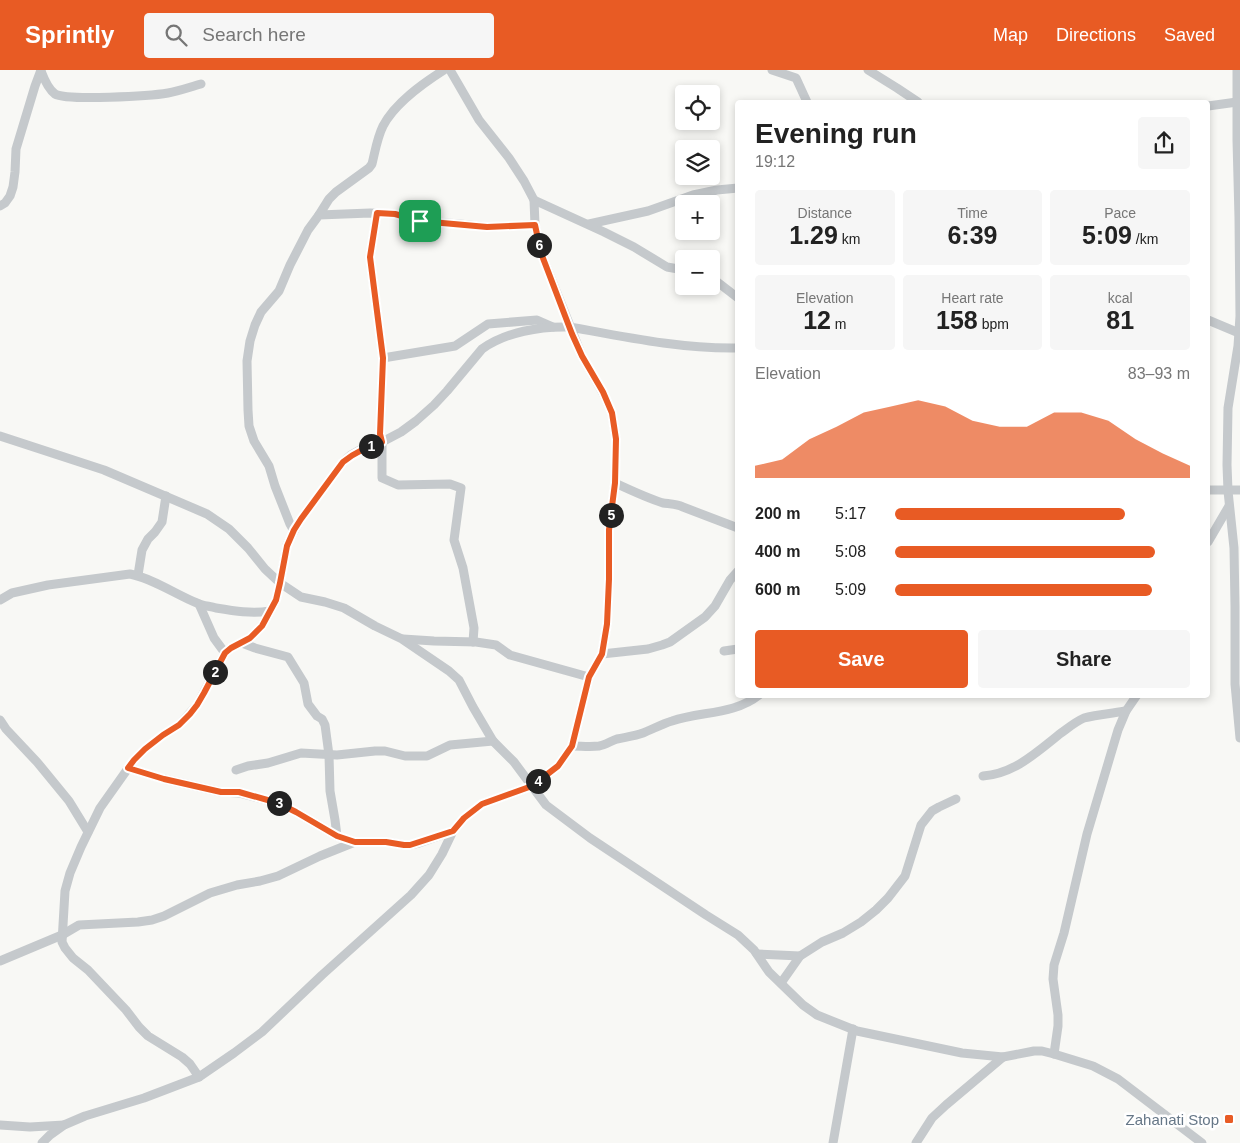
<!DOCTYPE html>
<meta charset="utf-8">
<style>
:root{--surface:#fff;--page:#f6f6f6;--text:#222;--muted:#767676;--accent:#e85b24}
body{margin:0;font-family:Helvetica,sans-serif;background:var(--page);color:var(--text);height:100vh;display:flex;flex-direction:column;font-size:19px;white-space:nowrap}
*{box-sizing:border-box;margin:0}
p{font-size:16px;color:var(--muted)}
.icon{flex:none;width:28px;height:28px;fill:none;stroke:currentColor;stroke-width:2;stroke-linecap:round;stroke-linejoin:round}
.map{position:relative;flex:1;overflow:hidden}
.details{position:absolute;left:735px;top:30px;width:475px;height:598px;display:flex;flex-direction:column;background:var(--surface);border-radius:5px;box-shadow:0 2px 8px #0003}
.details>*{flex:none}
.fabs{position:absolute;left:675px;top:15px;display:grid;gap:10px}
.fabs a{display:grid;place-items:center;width:45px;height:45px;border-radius:5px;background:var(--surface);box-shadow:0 2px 8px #0003;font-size:25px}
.pin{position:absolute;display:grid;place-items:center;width:42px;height:42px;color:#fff;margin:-21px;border-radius:10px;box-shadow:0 2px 8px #0006}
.km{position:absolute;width:25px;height:25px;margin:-12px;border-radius:50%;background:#222;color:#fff;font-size:14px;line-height:25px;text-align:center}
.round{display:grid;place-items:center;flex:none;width:52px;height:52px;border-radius:5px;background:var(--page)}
.overview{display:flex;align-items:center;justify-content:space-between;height:85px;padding:0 20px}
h1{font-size:28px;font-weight:700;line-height:38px}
.figures{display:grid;grid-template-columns:repeat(3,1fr);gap:8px;height:85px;padding:5px 20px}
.figures div{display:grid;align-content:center;border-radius:5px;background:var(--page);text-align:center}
.figures b{font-size:25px;font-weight:700}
.figures small{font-size:14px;font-weight:400}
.figures p{font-size:14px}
.chart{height:140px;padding:10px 20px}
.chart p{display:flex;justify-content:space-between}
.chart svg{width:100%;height:90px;margin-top:5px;fill:var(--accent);opacity:.7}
.button{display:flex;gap:10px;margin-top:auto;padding:10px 20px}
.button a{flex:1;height:58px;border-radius:5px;background:var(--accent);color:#fff;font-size:20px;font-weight:700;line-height:58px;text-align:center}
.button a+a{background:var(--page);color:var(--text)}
ul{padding:0 20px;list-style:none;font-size:16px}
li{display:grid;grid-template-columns:80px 60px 1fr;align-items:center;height:38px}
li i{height:12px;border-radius:6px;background:var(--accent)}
header{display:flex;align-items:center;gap:30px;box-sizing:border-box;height:70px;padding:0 25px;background:var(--accent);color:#fff}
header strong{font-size:24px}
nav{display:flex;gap:28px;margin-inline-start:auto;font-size:18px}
.search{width:350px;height:45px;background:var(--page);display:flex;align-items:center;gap:12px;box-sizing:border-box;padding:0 18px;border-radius:5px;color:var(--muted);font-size:19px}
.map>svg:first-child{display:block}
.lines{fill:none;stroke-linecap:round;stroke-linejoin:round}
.street{stroke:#c5c9cc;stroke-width:9}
.route-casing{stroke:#fff;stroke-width:10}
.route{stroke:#e85b24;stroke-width:6}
.poi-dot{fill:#e85b24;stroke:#fff;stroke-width:2}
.labels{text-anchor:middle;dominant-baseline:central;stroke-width:5;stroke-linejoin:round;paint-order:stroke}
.poi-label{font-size:15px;fill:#667787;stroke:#fff;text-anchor:end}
</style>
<header>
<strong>Sprintly</strong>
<div class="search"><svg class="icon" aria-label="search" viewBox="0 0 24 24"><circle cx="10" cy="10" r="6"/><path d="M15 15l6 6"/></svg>Search here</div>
<nav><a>Map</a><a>Directions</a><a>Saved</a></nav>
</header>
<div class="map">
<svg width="1240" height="1073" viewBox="0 0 1240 1073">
<rect width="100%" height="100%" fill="#f8f8f5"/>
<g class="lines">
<!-- street -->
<g class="street">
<path d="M 772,0 L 796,8 L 807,32"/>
<path d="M 868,0 L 897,18 L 918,32"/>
<path d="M 1237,0 L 1237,70 L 1239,148 L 1240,246 L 1238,276 L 1228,338 L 1227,395 L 1228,421 L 1234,478 L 1235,536 L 1235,614 L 1240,668"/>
<path d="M 41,1 C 44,9 48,19 55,24 C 67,31 151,26 168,23 C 179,21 190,17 201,14"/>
<path d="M 1208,36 L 1237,32"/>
<path d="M 534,130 L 604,162 L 634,177 L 667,197 L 684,200"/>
<path d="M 0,136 L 5,133 L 10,126 L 13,117 L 15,102 L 16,79 L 35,16 L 41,0"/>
<path d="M 377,143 L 370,187 L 383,288 L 380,365 L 382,372 L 382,408 L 398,415 L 450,414 L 461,418 L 454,470 L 463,498 L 474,558 L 473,572"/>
<path d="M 319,145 L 329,129 L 336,122 L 369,98 L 372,94 C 375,82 377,68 383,56 C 395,33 422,14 444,0"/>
<path d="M 589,154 L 648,141 L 693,125 L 717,120 L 738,118"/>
<path d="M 711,209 L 716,211 L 738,228"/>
<path d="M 1208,250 L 1239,263"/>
<path d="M 383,288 L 455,276 L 488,254 L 537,250 L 553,257"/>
<path d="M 0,366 L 104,400 L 207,444 L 229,459 L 248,478 L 265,499 L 280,513 L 301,527 L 325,532 L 344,538 L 375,556 L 402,569 L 449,601 L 459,610 L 473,637 L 493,671 L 514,692 L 546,735 L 590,768 L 706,845 L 738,865 L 754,880 L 769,902 L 803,935 L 817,945 L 857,961 L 962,983 L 1003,987 L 1034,981 L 1042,981 L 1054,984 L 1093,996 L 1118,1009 L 1202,1073"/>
<path d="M 615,413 C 630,420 647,428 663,433 C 670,434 676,434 683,437 L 738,458"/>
<path d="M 1208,420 L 1240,420"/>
<path d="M 294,461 L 290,454 L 275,416 L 269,396 L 254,371 L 249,356 L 248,340 L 247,291 L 250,271 L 255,255 L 261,242 L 279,221 L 290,195 L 308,160 L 319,145 L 370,143 L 395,144 L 420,151 L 460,154 L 487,157 L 535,155"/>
<path d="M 1208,472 L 1229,436"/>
<path d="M 138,505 L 142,480 L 148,469 L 155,462 L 162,452 L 166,426"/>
<path d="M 0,530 L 12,523 L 48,515 L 130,504 C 154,509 175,524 197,533 C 203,536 210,536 216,538 C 234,541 252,544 270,541"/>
<path d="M 199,534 L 214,568 L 225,583"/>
<path d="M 403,569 L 434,571 L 476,572 L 496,575 L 510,585 L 589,607"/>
<path d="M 242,573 L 255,578 L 288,587 L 304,613 L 308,634 L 317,646 L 322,649 L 325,655 L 329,685 L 330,721 L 335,750 L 337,766"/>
<path d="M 724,581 L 738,579"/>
<path d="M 602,584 L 648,579 L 662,575 L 670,572 L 705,547 L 715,536 L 730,510 L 738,501"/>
<path d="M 0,650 L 6,659 L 37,692 L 69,731 L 88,762"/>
<path d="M 572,676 C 581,676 590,677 599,676 C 605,675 611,671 617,669 C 626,667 635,666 643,663 C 653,659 662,654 672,651 C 701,641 734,645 759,625"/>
<path d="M 128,698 L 164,709 L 221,722 L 239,723 L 278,733 L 296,742 L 337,766 L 355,772"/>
<path d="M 236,700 L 248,696 L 268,693 L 301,683 L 337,685 L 375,681 L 385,681 L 405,686 L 427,686 L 450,675 L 493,671"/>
<path d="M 983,706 C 1014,704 1037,682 1061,663 C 1068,658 1075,652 1084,648 C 1094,645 1114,643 1126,641"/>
<path d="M 757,884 L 800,886"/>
<path d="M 0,891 L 62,865 L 79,855 L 138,852 L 152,850 L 164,846 L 210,823 L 237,815 L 260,811 L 278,806 L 320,786 L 355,772 L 386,772 L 404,775 L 410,775 L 419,773 L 453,761"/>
<path d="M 781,913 L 800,886 L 822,872 L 843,863 L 861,852 L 876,840 L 888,828 L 905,806 L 921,755 L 932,741 L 939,737 L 956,729"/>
<path d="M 1054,984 L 1058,956 L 1058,945 L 1053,909 L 1054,895 L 1064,863 L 1087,764 L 1118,660 L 1126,641 L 1137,625"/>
<path d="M 199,1007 L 190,994 L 182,987 L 148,966 L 139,957 L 126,940 L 88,900 L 73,888 L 65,878 L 62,872 L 65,821 L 70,803 L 81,777 L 100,738 L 134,690 L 145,679 L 163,665 L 179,655 L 197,635 L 225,583 L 231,578 L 250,568 L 262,556 L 276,530 L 280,513 L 287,475 L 294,461 L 301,449 L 343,392 L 351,385 L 360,380 L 382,372 L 401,362 L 416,351 L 434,335 L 447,321 L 482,279 C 506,262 540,256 570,257 C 625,267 681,279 738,278"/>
<path d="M 0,1055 L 30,1057 L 64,1055"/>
<path d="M 42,1073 L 50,1065 L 64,1055 L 85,1046 L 144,1028 L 199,1007 L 234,983 L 262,962 L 322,905 L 411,825 L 429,805 L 442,784 L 453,761 L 464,748 L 482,734 L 532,716 L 558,696 L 572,676 L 589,607 L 602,584 L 607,554 L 609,509 L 609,460 L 615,413 L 616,369 L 612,343 L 603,323 L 582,286 L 541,183 L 535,155 L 534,130 L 524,111 L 509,88 L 479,50 L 450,0"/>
<path d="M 833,1073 L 853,959"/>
<path d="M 916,1073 L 932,1048 L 946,1035 L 1003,987"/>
</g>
</g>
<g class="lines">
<defs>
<path id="route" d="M 377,143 L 395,144 L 420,151 L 487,157 L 535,155 L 541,183 L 572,264 L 582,286 L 603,322 L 612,343 L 616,369 L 615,413 L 609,460 L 609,509 L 607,554 L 602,584 L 589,607 L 572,676 L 558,696 L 532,716 L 482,734 L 464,748 L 453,761 L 410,775 L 404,775 L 386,772 L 355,772 L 337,766 L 296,742 L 278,733 L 239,722 L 221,722 L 164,709 L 128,698 L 134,690 L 145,679 L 163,665 L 179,655 L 190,644 L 197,635 L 204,623 L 225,583 L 231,578 L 250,568 L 262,556 L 276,530 L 280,513 L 287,476 L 294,460 L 301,449 L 343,392 C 355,382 368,377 382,372 L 380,364 L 383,288 L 370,187 Z"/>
</defs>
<!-- route casing -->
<use href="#route" class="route-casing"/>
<!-- route -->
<use href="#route" class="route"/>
</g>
<!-- markers -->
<rect class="poi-dot" x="1224" y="1044" width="10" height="10" rx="2.5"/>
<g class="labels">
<!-- poi labels -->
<g class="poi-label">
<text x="1219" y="1049">Zahanati Stop</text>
</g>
</g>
</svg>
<div class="fabs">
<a><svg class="icon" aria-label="locate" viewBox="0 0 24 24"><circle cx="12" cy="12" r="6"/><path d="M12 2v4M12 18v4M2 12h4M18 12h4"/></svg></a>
<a><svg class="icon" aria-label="layers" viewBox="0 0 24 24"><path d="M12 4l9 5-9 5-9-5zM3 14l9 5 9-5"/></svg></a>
<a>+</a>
<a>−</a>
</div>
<div class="pin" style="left:420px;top:151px;background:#1e9e55"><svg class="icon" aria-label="arrive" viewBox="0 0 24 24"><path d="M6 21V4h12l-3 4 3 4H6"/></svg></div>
<b class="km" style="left:371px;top:376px">1</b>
<b class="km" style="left:215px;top:602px">2</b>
<b class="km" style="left:279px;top:733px">3</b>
<b class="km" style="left:538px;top:711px">4</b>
<b class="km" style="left:611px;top:445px">5</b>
<b class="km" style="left:539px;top:175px">6</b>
<section class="details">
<div class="overview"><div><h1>Evening run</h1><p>19:12</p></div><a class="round"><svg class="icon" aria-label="share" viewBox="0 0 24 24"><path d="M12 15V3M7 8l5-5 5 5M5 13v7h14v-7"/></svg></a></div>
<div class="figures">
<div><p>Distance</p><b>1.29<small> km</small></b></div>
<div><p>Time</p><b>6:39</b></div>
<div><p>Pace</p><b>5:09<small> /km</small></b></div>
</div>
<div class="figures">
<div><p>Elevation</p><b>12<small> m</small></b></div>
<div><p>Heart rate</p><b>158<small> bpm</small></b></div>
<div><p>kcal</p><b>81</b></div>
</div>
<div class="chart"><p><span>Elevation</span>83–93 m</p>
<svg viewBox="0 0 160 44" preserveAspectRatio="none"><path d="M0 44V38L10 35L20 25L30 19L40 12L50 9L60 6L70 9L80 16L90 19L100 19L110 12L120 12L130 16L140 25L150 32L160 38V44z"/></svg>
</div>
<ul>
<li><b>200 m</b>5:17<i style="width:78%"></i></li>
<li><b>400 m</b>5:08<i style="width:88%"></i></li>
<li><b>600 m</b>5:09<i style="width:87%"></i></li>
</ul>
<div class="button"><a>Save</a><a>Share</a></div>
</section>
</div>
